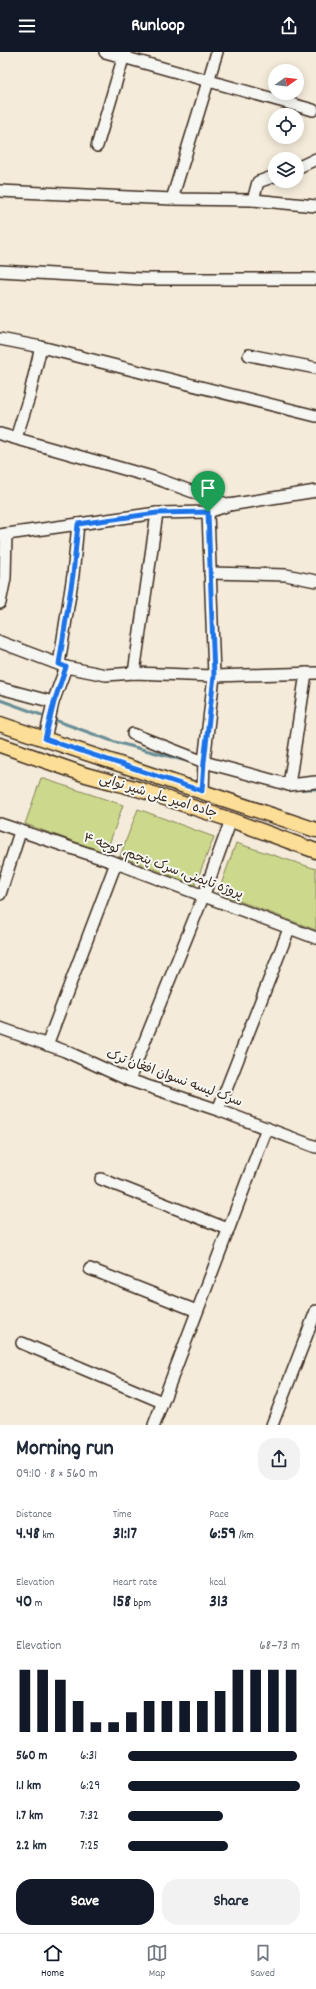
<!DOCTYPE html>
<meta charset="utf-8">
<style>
:root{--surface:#fff;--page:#f2f2f3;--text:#1f2937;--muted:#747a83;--line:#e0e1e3;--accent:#111827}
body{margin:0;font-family:Dekko,"Playpen Sans Arabic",sans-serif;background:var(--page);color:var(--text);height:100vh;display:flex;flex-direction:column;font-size:15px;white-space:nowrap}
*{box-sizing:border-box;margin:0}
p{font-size:13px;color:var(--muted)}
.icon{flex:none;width:22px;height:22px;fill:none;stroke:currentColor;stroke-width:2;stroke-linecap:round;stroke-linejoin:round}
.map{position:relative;height:1373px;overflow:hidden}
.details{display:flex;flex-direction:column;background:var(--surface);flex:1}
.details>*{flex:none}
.needle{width:26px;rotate:76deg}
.fabs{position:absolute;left:268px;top:12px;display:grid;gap:8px}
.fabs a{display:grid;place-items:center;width:36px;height:36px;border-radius:50%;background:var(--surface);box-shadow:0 2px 10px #0003;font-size:20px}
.pin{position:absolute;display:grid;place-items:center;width:34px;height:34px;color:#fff;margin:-41px -17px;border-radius:50% 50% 50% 0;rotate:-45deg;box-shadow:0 0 4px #0007}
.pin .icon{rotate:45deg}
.round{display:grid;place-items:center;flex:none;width:42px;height:42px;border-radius:16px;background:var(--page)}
.overview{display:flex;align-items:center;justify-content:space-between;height:68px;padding:0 16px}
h1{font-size:22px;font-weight:700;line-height:30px}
.figures{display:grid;grid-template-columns:repeat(3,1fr);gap:6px;height:68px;padding:4px 16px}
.figures div{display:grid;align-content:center}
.figures b{font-size:17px;font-weight:700}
.figures small{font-size:11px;font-weight:400}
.figures p{font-size:11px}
.chart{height:112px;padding:8px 16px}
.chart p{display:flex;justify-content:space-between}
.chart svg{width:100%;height:72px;margin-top:4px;stroke:var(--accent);stroke-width:6}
.button{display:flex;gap:8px;margin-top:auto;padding:8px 16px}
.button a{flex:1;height:46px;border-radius:16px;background:var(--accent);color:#fff;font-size:16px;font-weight:700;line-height:46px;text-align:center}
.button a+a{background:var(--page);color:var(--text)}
ul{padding:0 16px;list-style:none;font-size:13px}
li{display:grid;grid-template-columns:64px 48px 1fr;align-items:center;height:30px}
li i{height:10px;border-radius:5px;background:var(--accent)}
header{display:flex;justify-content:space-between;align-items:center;height:52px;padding:0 16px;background:var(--accent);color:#fff;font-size:18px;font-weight:700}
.menu{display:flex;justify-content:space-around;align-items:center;height:56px;border-top:1px solid var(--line);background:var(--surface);font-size:11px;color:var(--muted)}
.menu a{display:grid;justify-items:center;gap:2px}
.menu .active{color:var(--accent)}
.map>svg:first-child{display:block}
.green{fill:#ccd98c;stroke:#848255}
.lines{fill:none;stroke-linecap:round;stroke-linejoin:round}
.stream{stroke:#698e97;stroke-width:3}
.minor-casing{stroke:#3b2a1e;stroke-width:14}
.major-casing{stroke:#3b2a1e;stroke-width:17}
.minor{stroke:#f6f6f2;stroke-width:11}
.major{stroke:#fdde96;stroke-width:14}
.route-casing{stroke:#fff;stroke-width:8}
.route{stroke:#1a73e8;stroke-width:5}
.labels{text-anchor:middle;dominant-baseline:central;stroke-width:4;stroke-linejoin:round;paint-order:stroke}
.street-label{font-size:13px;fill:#3b2a1e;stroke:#f6f6f2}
</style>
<header><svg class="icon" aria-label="menu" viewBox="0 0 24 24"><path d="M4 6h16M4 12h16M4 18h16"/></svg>Runloop<svg class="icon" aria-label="share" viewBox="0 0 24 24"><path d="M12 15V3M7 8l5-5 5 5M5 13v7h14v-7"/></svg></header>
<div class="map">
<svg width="316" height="1373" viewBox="0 0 316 1373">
<rect width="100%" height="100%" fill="#f4ebda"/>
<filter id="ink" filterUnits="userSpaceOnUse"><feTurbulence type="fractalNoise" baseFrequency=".025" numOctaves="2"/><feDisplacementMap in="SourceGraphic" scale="8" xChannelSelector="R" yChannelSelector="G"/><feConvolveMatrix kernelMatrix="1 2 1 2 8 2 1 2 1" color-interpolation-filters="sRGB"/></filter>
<g filter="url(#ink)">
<!-- green -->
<g class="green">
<path d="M 41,726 L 123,753 L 106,801 L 25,772 Z"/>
<path d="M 138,757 L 214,785 L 195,833 L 120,804 Z"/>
<path d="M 236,791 L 316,817 L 316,878 L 218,841 Z"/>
</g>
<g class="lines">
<!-- stream -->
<g class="stream">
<path d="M 0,648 L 47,665"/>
<path d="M 52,667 L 115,690 L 194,711"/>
<path d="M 302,737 L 316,737"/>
</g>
<defs>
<g id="minor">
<path d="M 105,0 L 313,58"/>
<path d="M 97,94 L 125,0"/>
<path d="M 297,116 L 316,107"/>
<path d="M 0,139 L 172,147 L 253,148 L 258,130 L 275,124"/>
<path d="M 172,147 L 217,0"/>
<path d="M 253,148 L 316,154"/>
<path d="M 0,219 L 143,227 L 316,227"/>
<path d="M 0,287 L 41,295 L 316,364"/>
<path d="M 249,303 L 316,316"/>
<path d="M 0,382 L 152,425 L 229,453"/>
<path d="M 16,386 L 29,345 L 41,295"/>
<path d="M 0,483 L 157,461 L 208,460 L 229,453 L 316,439"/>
<path d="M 210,521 L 286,523 L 316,529"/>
<path d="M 0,551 L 5,526 L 6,482"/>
<path d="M 0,590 L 66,615 L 106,623 L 134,621 L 214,624 L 316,621"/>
<path d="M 59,612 L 73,523 L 78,472"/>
<path d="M 134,621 L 157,461"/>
<path d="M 0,636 L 53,650"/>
<path d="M 133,682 L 204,710 L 275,729 L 289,733 L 316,730"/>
<path d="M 45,687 L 53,650 L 66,615"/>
<path d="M 289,733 L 306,621"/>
<path d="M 203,739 L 204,710 L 214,624 L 208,460"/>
<path d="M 0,772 L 116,811 L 316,886"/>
<path d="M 0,842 L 20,780"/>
<path d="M 0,976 L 65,999 L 129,1028 L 218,1058 L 316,1095"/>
<path d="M 47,993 L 116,811"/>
<path d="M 129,1028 L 203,845 L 231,768"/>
<path d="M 218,1058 L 289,877"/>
<path d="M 101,1127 L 228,1177"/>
<path d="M 90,1217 L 197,1259"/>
<path d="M 22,1291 L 162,1350"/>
<path d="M 154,1373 L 267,1076"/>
<path d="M 272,1373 L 316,1259"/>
</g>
<g id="major">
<path d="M 0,672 L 316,778"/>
<path d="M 0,693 L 86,723 L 138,737 L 231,768 L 316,799"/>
</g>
</defs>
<!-- minor casing -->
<use href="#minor" class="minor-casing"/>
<!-- major casing -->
<use href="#major" class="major-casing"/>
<!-- minor -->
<use href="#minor" class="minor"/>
<!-- major -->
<use href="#major" class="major"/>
</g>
</g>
<g class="lines" filter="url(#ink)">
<defs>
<path id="route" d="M 208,460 L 214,624 L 204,710 L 202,739 L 45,687 L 54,650 L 66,615 L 59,612 L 73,523 L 78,472 L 157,461 Z"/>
</defs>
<!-- route casing -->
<use href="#route" class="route-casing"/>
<!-- route -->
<use href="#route" class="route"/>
</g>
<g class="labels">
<!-- street labels -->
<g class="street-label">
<text transform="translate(158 745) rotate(17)">جاده امیر علی شیر نوایی</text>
<text transform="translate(163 815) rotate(20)">پروژه تایمنی، سرک پنجم، کوچه ۴</text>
<text transform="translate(174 1027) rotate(20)">سرک لیسه نسوان افغان‌ ترک</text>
</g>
</g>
</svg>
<div class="fabs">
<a><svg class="needle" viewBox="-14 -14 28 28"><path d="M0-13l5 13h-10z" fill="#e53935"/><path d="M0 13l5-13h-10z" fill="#747a83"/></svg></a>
<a><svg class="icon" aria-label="locate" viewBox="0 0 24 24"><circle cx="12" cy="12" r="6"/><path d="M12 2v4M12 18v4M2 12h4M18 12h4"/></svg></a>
<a><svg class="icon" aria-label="layers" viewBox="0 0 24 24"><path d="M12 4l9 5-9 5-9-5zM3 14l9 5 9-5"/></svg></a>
</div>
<div class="pin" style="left:208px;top:460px;background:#1e9e55"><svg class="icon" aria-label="arrive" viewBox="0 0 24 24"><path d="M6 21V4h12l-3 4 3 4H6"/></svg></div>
</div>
<section class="details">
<div class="overview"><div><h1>Morning run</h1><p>09:10 · 8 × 560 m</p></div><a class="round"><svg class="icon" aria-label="share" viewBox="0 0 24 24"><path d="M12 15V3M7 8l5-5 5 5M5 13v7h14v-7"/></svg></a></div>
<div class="figures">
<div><p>Distance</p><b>4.48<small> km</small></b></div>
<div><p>Time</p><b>31:17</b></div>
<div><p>Pace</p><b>6:59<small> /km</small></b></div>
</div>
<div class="figures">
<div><p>Elevation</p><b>40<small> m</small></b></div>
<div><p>Heart rate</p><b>158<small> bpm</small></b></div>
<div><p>kcal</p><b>313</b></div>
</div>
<div class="chart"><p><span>Elevation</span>68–73 m</p>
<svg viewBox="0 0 160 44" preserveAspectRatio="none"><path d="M5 44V6M15 44V6M25 44V12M35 44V25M45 44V38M55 44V38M65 44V32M75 44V25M85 44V25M95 44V25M105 44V25M115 44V19M125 44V6M135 44V6M145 44V6M155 44V6"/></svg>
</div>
<ul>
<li><b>560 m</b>6:31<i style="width:98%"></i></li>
<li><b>1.1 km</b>6:29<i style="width:100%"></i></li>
<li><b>1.7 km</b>7:32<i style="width:55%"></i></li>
<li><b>2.2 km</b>7:25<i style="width:58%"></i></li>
</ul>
<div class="button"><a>Save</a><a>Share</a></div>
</section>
<nav class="menu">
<a class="active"><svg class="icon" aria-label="home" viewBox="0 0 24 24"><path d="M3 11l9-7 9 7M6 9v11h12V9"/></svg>Home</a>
<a><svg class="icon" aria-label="map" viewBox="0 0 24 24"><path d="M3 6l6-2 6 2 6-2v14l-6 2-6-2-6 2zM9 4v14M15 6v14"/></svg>Map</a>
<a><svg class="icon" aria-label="saved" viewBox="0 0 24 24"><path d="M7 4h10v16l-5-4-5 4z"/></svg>Saved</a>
</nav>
